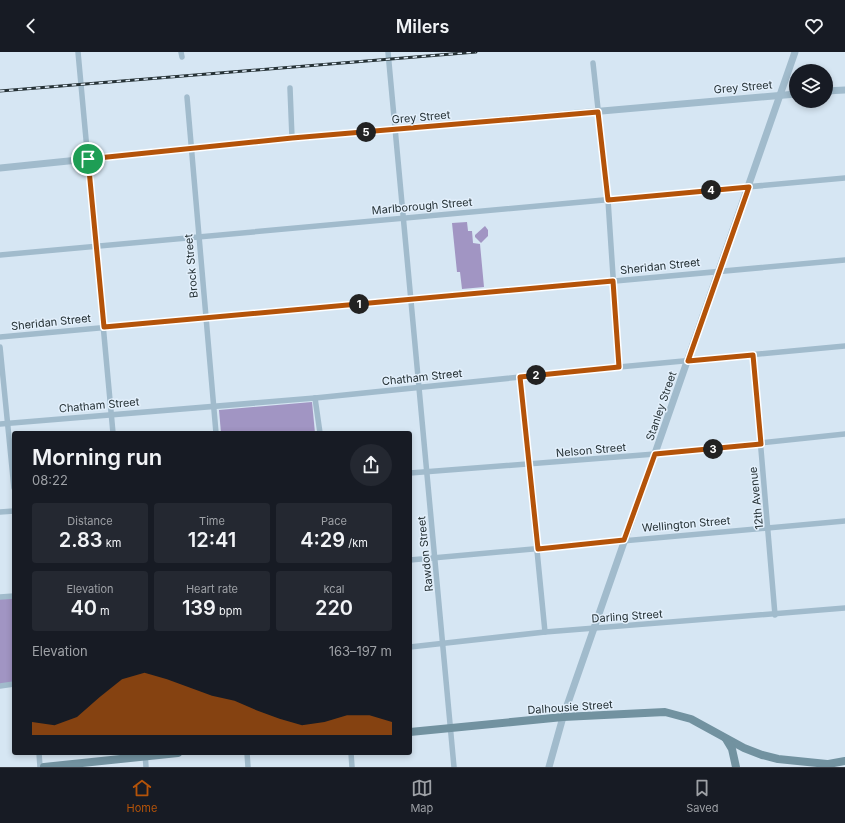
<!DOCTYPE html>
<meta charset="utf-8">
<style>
:root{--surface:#171b24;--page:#242831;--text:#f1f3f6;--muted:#9ea1a6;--line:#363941;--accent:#b45309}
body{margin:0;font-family:Inter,sans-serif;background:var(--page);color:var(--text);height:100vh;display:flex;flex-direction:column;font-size:15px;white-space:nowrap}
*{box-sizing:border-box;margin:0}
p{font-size:13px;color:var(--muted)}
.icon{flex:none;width:22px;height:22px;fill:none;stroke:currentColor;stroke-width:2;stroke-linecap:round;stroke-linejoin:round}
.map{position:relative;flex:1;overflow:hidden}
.panel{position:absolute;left:12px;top:379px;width:400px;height:324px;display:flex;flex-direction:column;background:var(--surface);border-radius:4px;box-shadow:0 2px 6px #0003}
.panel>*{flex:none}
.controls{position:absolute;left:789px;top:12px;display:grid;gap:8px}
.controls a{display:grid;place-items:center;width:44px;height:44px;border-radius:50%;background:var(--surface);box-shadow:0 2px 6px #0003;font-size:20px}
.pin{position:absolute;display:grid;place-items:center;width:34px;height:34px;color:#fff;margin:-17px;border:2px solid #fff;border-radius:50%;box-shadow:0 1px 4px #0007}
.km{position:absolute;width:20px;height:20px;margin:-10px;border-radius:50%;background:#222;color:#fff;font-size:11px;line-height:20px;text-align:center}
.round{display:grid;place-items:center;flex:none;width:42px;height:42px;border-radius:21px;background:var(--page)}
.headline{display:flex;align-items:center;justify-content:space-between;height:68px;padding:0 20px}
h1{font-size:22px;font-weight:600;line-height:30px}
.stats{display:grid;grid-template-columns:repeat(3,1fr);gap:6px;height:68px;padding:4px 20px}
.stats div{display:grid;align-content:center;border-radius:4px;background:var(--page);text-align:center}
.stats b{font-size:20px;font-weight:600}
.stats small{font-size:11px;font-weight:400}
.stats p{font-size:11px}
.chart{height:112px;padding:8px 20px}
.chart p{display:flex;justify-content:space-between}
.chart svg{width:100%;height:72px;margin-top:4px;fill:var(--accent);opacity:.7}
header{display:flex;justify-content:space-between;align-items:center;height:52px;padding:0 20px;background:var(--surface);font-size:18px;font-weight:600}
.tabs{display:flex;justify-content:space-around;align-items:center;height:56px;border-top:1px solid var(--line);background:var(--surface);font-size:11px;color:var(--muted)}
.tabs a{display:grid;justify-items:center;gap:2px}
.tabs .on{color:var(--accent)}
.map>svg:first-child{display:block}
.green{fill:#a195c3}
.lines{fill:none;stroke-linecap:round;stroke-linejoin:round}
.minor{stroke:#a1bbcc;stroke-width:5.5}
.tertiary{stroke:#a1bbcc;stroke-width:7}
.secondary{stroke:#7292a0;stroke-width:8}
.rail-casing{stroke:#253135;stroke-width:3}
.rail{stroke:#e2effb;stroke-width:1.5;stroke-dasharray:4.5;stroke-linecap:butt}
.route-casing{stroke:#fff;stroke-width:8}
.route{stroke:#b45309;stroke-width:5}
.labels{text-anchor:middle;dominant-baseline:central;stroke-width:3;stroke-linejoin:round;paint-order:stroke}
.street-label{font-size:11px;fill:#253135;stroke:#e2effb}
</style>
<header><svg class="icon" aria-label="back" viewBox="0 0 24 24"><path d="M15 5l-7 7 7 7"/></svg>Milers<svg class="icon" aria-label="heart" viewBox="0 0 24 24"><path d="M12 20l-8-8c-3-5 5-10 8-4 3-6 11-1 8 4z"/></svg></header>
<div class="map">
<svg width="845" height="715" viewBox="0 0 845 715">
<rect width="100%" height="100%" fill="#d6e6f3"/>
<!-- green -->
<g class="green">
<path d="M 467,170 L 468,179 L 472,179 L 473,191 L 480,192 L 484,235 L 462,237 L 460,220 L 457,220 L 452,171 Z"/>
<path d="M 485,174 L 488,178 L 488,184 L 481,191 L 475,185 L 475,183 Z"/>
<path d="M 312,350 L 315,381 L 221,381 L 219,358 Z"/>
<path d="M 14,544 L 14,632 L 0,634 L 0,545 Z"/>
</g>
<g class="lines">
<!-- minor -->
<g class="minor">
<path d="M 78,0 L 113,381"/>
<path d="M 181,0 L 182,5"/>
<path d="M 388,0 L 454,715"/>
<path d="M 593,11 L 608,148 L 619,315"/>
<path d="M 290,36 L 292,86"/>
<path d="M 187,45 L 216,381"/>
<path d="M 0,203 L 845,126"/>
<path d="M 0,285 L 845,208"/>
<path d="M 0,295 L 14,436"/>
<path d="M 753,303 L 775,563"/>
<path d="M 520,325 L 545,580"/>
<path d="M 315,346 L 320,381"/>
<path d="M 0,372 L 315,346 L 619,315 L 845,294"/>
<path d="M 410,421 L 655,402 L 845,382"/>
<path d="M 0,460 L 14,459"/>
<path d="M 410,508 L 845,469"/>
<path d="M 0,545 L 14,544"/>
<path d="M 410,595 L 545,580 L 845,556"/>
<path d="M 0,634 L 14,632"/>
<path d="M 39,701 L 40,715"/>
<path d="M 145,701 L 146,715"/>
<path d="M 247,701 L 248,715"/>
<path d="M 351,701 L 352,715"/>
</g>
<!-- tertiary -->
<g class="tertiary">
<path d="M 826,39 L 845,38"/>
<path d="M 0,116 L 292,86 L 796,42"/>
<path d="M 549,715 L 563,665 L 795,0"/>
</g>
<!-- secondary -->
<g class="secondary">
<path d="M 410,680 L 563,665 L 665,660 L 691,667 L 744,696 L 762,703 L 778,707 L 827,712"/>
<path d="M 726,687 L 732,697 L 736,715"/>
<path d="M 823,713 L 845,709"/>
<path d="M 44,715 L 178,701"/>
</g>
<defs>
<path id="rail" d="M 0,39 L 476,0"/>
</defs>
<!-- rail casing -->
<use href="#rail" class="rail-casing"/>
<!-- rail -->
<use href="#rail" class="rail"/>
</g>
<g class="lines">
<defs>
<path id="route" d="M 598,60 L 608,148 L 749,135 L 688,309 L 753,303 L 761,392 L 655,402 L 624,488 L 538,497 L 520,325 L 619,315 L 613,229 L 104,275 L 88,107 L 292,86 Z"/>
</defs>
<!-- route casing -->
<use href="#route" class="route-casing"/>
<!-- route -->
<use href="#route" class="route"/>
</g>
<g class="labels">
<!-- street labels -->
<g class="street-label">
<text transform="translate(743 35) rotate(-5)">Grey Street</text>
<text transform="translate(421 65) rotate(-5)">Grey Street</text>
<text transform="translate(422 154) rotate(-5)">Marlborough Street</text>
<text transform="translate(191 214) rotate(-95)">Brock Street</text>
<text transform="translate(660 214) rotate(-6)">Sheridan Street</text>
<text transform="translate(51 270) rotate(-6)">Sheridan Street</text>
<text transform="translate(422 325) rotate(-6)">Chatham Street</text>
<text transform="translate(99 353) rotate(-5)">Chatham Street</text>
<text transform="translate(661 354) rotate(-71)">Stanley Street</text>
<text transform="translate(591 398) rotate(-5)">Nelson Street</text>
<text transform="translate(756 446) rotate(-96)">12th Avenue</text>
<text transform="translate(686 472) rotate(-5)">Wellington Street</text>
<text transform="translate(425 502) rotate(-96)">Rawdon Street</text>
<text transform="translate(627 564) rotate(-4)">Darling Street</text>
<text transform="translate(570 655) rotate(-4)">Dalhousie Street</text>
</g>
</g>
</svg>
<div class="controls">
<a><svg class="icon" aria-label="layers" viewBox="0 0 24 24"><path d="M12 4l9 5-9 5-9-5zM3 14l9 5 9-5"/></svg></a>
</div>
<div class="pin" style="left:88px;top:107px;background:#1e9e55"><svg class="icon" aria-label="arrive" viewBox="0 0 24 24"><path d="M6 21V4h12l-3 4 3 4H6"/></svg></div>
<b class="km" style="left:359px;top:252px">1</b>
<b class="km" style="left:536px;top:323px">2</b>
<b class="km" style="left:713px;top:397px">3</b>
<b class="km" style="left:711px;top:138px">4</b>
<b class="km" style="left:366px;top:80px">5</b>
<section class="panel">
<div class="headline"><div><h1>Morning run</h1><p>08:22</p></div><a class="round"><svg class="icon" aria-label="share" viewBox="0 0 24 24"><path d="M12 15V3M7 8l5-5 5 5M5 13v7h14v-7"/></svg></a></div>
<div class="stats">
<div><p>Distance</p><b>2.83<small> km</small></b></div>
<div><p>Time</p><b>12:41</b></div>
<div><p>Pace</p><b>4:29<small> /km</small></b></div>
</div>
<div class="stats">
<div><p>Elevation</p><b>40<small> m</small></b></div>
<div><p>Heart rate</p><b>139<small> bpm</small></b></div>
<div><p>kcal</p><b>220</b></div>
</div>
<div class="chart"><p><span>Elevation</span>163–197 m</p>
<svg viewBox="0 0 160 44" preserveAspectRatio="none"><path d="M0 44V36L10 38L20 33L30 21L40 10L50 6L60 10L70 15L80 20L90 23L100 29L110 34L120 38L130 36L140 32L150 32L160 36V44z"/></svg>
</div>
</section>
</div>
<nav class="tabs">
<a class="on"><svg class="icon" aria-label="home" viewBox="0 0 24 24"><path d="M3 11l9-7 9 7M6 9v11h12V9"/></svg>Home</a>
<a><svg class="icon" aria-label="map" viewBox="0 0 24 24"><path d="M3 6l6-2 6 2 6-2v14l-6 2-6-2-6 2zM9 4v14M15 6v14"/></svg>Map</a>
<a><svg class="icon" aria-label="saved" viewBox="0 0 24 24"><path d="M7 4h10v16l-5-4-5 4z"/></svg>Saved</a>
</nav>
